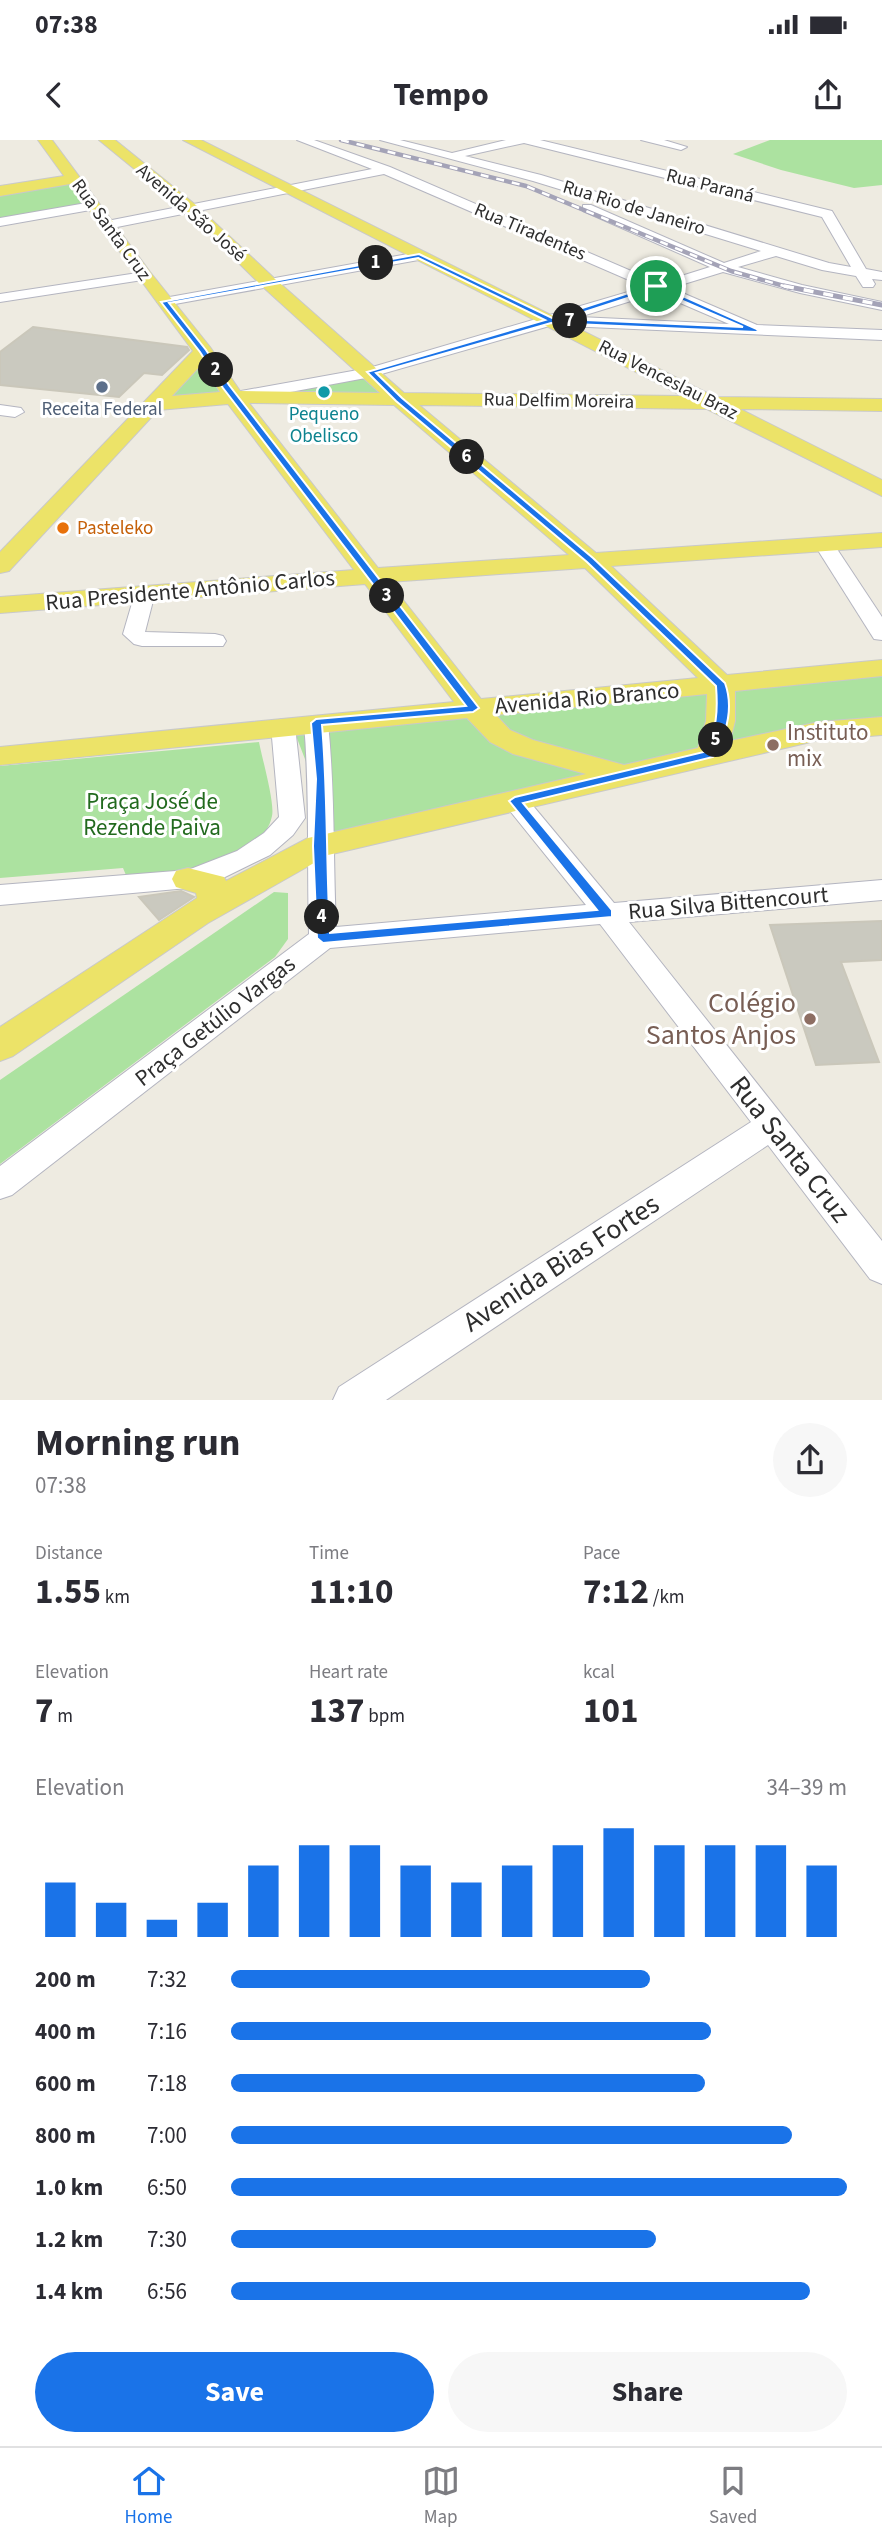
<!DOCTYPE html>
<meta charset="utf-8">
<style>
:root{--surface:#fff;--page:#f7f7f7;--text:#2b2b33;--muted:#7c7c81;--line:#e1e1e2;--accent:#1a73e8}
body{margin:0;font-family:"Source Sans 3",sans-serif;background:var(--page);color:var(--text);height:100vh;display:flex;flex-direction:column;font-size:26px;white-space:nowrap}
*{box-sizing:border-box;margin:0}
p{font-size:23px;color:var(--muted)}
.icon{flex:none;width:38px;height:38px;fill:none;stroke:currentColor;stroke-width:2;stroke-linecap:round;stroke-linejoin:round}
.map{position:relative;height:1260px;overflow:hidden}
.sheet{display:flex;flex-direction:column;background:var(--surface);flex:1}
.sheet>*{flex:none}
.pin{position:absolute;display:grid;place-items:center;width:60px;height:60px;color:#fff;margin:-30px;border:4px solid #fff;border-radius:50%;box-shadow:0 2px 7px #0007}
.km{position:absolute;width:35px;height:35px;margin:-18px;border-radius:50%;background:#222;color:#fff;font-size:19px;line-height:35px;text-align:center}
.round{display:grid;place-items:center;flex:none;width:74px;height:74px;border-radius:37px;background:var(--page)}
.summary{display:flex;align-items:center;justify-content:space-between;height:119px;padding:0 35px}
h1{font-size:38px;font-weight:700;line-height:52px}
.metrics{display:grid;grid-template-columns:repeat(3,1fr);gap:10px;height:119px;padding:7px 35px}
.metrics div{display:grid;align-content:center}
.metrics b{font-size:35px;font-weight:700}
.metrics small{font-size:19px;font-weight:400}
.metrics p{font-size:19px}
.chart{height:196px;padding:14px 35px}
.chart p{display:flex;justify-content:space-between}
.chart svg{width:100%;height:126px;margin-top:7px;stroke:var(--accent);stroke-width:6}
.action{display:flex;gap:14px;margin-top:auto;padding:14px 35px}
.action a{flex:1;height:80px;border-radius:42px;background:var(--accent);color:#fff;font-size:28px;font-weight:700;line-height:80px;text-align:center}
.action a+a{background:var(--page);color:var(--text)}
ul{padding:0 35px;list-style:none;font-size:23px}
li{display:grid;grid-template-columns:112px 84px 1fr;align-items:center;height:52px}
li i{height:18px;border-radius:9px;background:var(--accent)}
.status{display:flex;justify-content:space-between;align-items:center;height:49px;padding:0 35px;background:var(--surface);direction:ltr}
.status svg{height:19px;fill:currentColor}
header{display:flex;justify-content:space-between;align-items:center;height:91px;padding:0 35px;background:var(--surface);font-size:32px;font-weight:700}
.menu{display:flex;justify-content:space-around;align-items:center;height:98px;border-top:2px solid var(--line);background:var(--surface);font-size:19px;color:var(--muted)}
.menu a{display:grid;justify-items:center;gap:4px}
.menu .current{color:var(--accent)}
.map>svg:first-child{display:block}
.green{fill:#ace2a0}
.building{fill:#cac9bf;stroke:#cac7ba;stroke-width:2}
.lines{fill:none;stroke-linecap:round;stroke-linejoin:round}
.minor-casing{stroke:#b4b5c0;stroke-width:2}
.major-casing{stroke:#c9c9c9;stroke-width:2}
.minor{fill:#fff;fill-rule:evenodd}
.major{fill:#ece368;fill-rule:evenodd}
.rail-far1-casing{stroke:#a4a3b7;stroke-width:4.5}
.rail-casing{stroke:#a4a3b7;stroke-width:5}
.rail-far1{stroke:#fff;stroke-width:2.5;stroke-dasharray:8;stroke-linecap:butt}
.rail{stroke:#fff;stroke-width:3.5;stroke-dasharray:10;stroke-linecap:butt}
.route{fill:#1a73e8;stroke:#fff;stroke-width:2;fill-rule:evenodd}
.service-dot{fill:#5c6f8a;stroke:#fff;stroke-width:2.5}
.culture-dot{fill:#0f9aa8;stroke:#fff;stroke-width:2.5}
.food-dot{fill:#e8710a;stroke:#fff;stroke-width:2.5}
.education-dot{fill:#8d6e63;stroke:#fff;stroke-width:2.5}
.labels{text-anchor:middle;dominant-baseline:central;stroke-width:6;stroke-linejoin:round;paint-order:stroke}
.far-street-label{font-size:19px;fill:#2e2e2e;stroke:#fff}
.far-service-label{font-size:19px;fill:#4e5e75;stroke:#fff}
.far-culture-label{font-size:19px;fill:#0d838f;stroke:#fff}
.far-food-label{font-size:19px;fill:#c56008;stroke:#fff;text-anchor:start}
.street-label{font-size:23px;fill:#2e2e2e;stroke:#fff}
.education-label{font-size:23px;fill:#785e54;stroke:#fff;text-anchor:start}
.park-label{font-size:23px;fill:#226a1e;stroke:#fff}
.near-education-label{font-size:28px;fill:#785e54;stroke:#fff;text-anchor:end}
.near-street-label{font-size:28px;fill:#2e2e2e;stroke:#fff}
</style>
<div class="status"><b>07:38</b><svg viewBox="0 0 49 12"><path d="M0 12V9h3v3zM5 12V6h3v6zM10 12V3h3v9zM15 12V0h3v12zM26 1h20v11H26zM47 4h2v5h-2z"/></svg></div>
<header><svg class="icon" aria-label="back" viewBox="0 0 24 24"><path d="M15 5l-7 7 7 7"/></svg>Tempo<svg class="icon" aria-label="share" viewBox="0 0 24 24"><path d="M12 15V3M7 8l5-5 5 5M5 13v7h14v-7"/></svg></header>
<div class="map">
<svg width="882" height="1260" viewBox="0 0 882 1260">
<rect width="100%" height="100%" fill="#eeebe1"/>
<!-- green -->
<g class="green">
<path d="M 770,0 L 882,0 L 882,45 L 854,48 L 781,30 L 733,14 Z"/>
<path d="M 69,44 L 86,63 L 80,67 L 0,80 L 0,54 Z"/>
<path d="M 202,219 L 223,253 L 187,255 L 165,260 Z"/>
<path d="M 362,235 L 391,258 L 247,256 Z"/>
<path d="M 882,536 L 882,582 L 732,607 L 723,571 L 723,551 Z"/>
<path d="M 710,552 L 708,611 L 314,702 L 308,627 L 295,593 Z"/>
<path d="M 259,602 C 262,618 275,663 272,676 C 262,725 168,734 128,740 L 123,728 L 0,738 L 0,626 Z"/>
<path d="M 274,752 L 288,753 L 288,799 L 275,817 L 0,1024 L 0,940 Z"/>
</g>
<!-- building -->
<g class="building">
<path d="M 33,187 L 187,207 L 189,210 L 162,235 L 144,233 L 119,257 L 0,245 L 0,212 Z"/>
<path d="M 181,751 L 194,757 L 159,780 L 139,757 Z"/>
<path d="M 882,781 L 882,820 L 841,822 L 879,922 L 816,925 L 770,785 Z"/>
</g>
<g class="lines">
<defs>
<g id="minor">
<path d="M 297,0 L 314,0 L 390,27 L 659,143 L 710,127 L 583,71 L 583,65 L 591,65 L 724,123 L 761,111 L 533,41 L 380,0 L 400,0 L 452,13 L 506,0 L 540,0 L 832,71 L 866,129 L 882,132 L 882,140 L 872,139 L 875,144 L 873,147 L 863,147 L 856,136 L 822,130 L 776,116 L 738,127 L 802,145 L 882,162 L 882,170 L 800,153 L 723,132 L 671,148 L 757,185 L 882,190 L 882,200 L 566,186 L 560,183 L 371,237 L 236,262 L 230,261 L 228,257 L 230,253 L 369,228 L 645,147 L 384,34 L 107,89 L 100,85 L 107,81 L 372,29 ZM 524,3 L 822,77 L 851,127 L 829,123 L 541,35 L 465,16 ZM 657,153 L 729,184 L 579,177 Z"/>
<path d="M 641,0 L 664,0 L 687,7 L 681,10 Z"/>
<path d="M 92,62 L 98,66 L 96,69 L 0,86 L 0,78 Z"/>
<path d="M 419,112 L 424,113 L 424,119 L 164,166 L 157,162 L 164,158 Z"/>
<path d="M 144,132 L 151,136 L 149,139 L 0,162 L 0,154 Z"/>
<path d="M 0,265 L 21,268 L 24,272 L 15,277 L 0,275 Z"/>
<path d="M 824,398 L 831,400 L 882,477 L 882,500 L 874,499 L 814,404 L 817,400 Z"/>
<path d="M 145,447 L 152,449 L 155,453 L 145,492 L 215,494 L 223,496 L 226,501 L 223,506 L 142,506 L 134,504 L 123,494 L 135,453 L 138,449 Z"/>
<path d="M 316,576 L 324,578 L 328,583 C 335,651 333,719 336,787 L 586,765 L 502,661 L 506,655 L 515,653 L 524,655 L 614,763 L 882,740 L 882,760 L 629,782 L 882,1101 L 882,1144 L 870,1139 L 768,1005 L 386,1260 L 333,1260 L 339,1247 L 751,982 L 600,784 L 330,808 L 12,1055 L 0,1059 L 0,1026 L 309,794 C 307,723 310,653 304,583 L 308,578 Z"/>
<path d="M 283,579 L 291,581 L 295,586 L 305,678 L 293,695 L 270,715 L 225,737 L 188,748 L 0,765 L 0,745 L 188,730 L 237,711 L 264,693 L 279,677 L 271,586 L 275,581 Z"/>
</g>
<path id="major" d="M 38,0 L 52,0 L 150,132 L 210,207 L 240,251 L 380,253 L 263,147 L 187,72 L 99,0 L 115,0 L 197,66 L 275,139 L 404,253 L 683,256 L 183,0 L 201,0 L 715,257 L 882,259 L 882,271 L 740,269 L 882,340 L 882,356 L 707,269 L 419,265 L 596,413 L 882,393 L 882,407 L 611,426 L 727,535 L 882,520 L 882,536 L 735,551 L 735,581 L 730,601 L 819,582 L 882,577 L 882,595 L 819,600 L 328,715 L 208,783 L 13,916 L 0,921 L 0,887 L 197,758 L 196,753 L 176,747 L 172,739 L 176,731 L 188,728 L 224,737 L 226,741 L 308,698 L 586,634 L 513,614 L 490,602 L 467,578 L 0,625 L 0,607 L 454,562 L 365,444 L 0,473 L 0,457 L 354,430 L 228,264 L 158,270 L 9,431 L 0,433 L 0,412 L 193,211 L 70,44 L 0,56 L 0,46 L 64,36 ZM 202,224 L 220,252 L 172,256 ZM 249,263 L 394,265 L 569,415 L 378,428 ZM 585,428 L 698,538 L 481,559 L 389,442 ZM 707,554 L 706,581 L 698,608 L 624,625 L 533,600 L 510,590 L 496,575 Z"/>
</defs>
<!-- minor casing -->
<use href="#minor" class="minor-casing"/>
<!-- major casing -->
<use href="#major" class="major-casing"/>
<!-- minor -->
<use href="#minor" class="minor"/>
<!-- major -->
<use href="#major" class="major"/>
<defs>
<path id="rail-far1" d="M 341,0 L 526,46 L 731,131 L 791,148"/>
<path id="rail" d="M 784,146 L 882,165"/>
</defs>
<!-- rail-far1 casing -->
<use href="#rail-far1" class="rail-far1-casing"/>
<!-- rail casing -->
<use href="#rail" class="rail-casing"/>
<!-- rail-far1 -->
<use href="#rail-far1" class="rail-far1"/>
<!-- rail -->
<use href="#rail" class="rail"/>
</g>
<!-- route -->
<path class="route" d="M 419,114 L 552,178 L 656,144 L 759,190 L 756,192 L 551,183 L 376,233 L 402,258 L 593,418 L 725,543 C 734,568 726,595 713,617 L 523,663 L 612,770 L 612,777 L 323,803 L 317,798 L 313,706 L 316,639 L 311,583 L 316,579 L 466,566 L 223,248 L 200,212 L 161,162 ZM 418,118 L 545,180 L 367,232 L 396,261 L 587,422 L 716,546 C 718,571 717,590 704,612 L 515,657 L 509,661 L 597,770 L 330,793 C 326,724 328,654 322,585 L 473,572 L 479,568 L 229,245 L 206,210 L 169,163 ZM 655,149 L 743,187 L 563,179 Z"/>
<!-- markers -->
<circle class="service-dot" cx="102" cy="247" r="7"/>
<circle class="culture-dot" cx="324" cy="252" r="7"/>
<circle class="food-dot" cx="63" cy="388" r="7"/>
<g class="education-dot">
<circle cx="773" cy="605" r="7"/>
<circle cx="810" cy="879" r="7"/>
</g>
<g class="labels">
<!-- far-street labels -->
<g class="far-street-label">
<text transform="translate(710 46) rotate(14)">Rua Paraná</text>
<text transform="translate(634 68) rotate(17)">Rua Rio de Janeiro</text>
<text transform="translate(191 73) rotate(41)">Avenida São José</text>
<text transform="translate(111 90) rotate(54)">Rua Santa Cruz</text>
<text transform="translate(530 92) rotate(23)">Rua Tiradentes</text>
<text transform="translate(668 240) rotate(27)">Rua Venceslau Braz</text>
<text transform="translate(559 261) rotate(1)">Rua Delfim Moreira</text>
</g>
<!-- far-service labels -->
<g class="far-service-label">
<text x="102" y="269">Receita Federal</text>
</g>
<!-- far-culture labels -->
<g class="far-culture-label">
<text x="324" y="274">Pequeno<tspan x="324" dy="22">Obelisco</tspan></text>
</g>
<!-- far-food labels -->
<g class="far-food-label">
<text x="77" y="388">Pasteleko</text>
</g>
<!-- street labels -->
<g class="street-label">
<text transform="translate(190 450) rotate(-5)">Rua Presidente Antônio Carlos</text>
<text transform="translate(587 558) rotate(-5)">Avenida Rio Branco</text>
<text transform="translate(728 763) rotate(-5)">Rua Silva Bittencourt</text>
<text transform="translate(215 881) rotate(-38)">Praça Getúlio Vargas</text>
</g>
<!-- education labels -->
<g class="education-label">
<text x="787" y="592">Instituto<tspan x="787" dy="26">mix</tspan></text>
</g>
<!-- park labels -->
<g class="park-label">
<text x="152" y="661">Praça José de<tspan x="152" dy="26">Rezende Paiva</tspan></text>
</g>
<!-- near-education labels -->
<g class="near-education-label">
<text x="796" y="863">Colégio<tspan x="796" dy="32">Santos Anjos</tspan></text>
</g>
<!-- near-street labels -->
<g class="near-street-label">
<text transform="translate(790 1009) rotate(52)">Rua Santa Cruz</text>
<text transform="translate(561 1123) rotate(-33)">Avenida Bias Fortes</text>
</g>
</g>
</svg>
<div class="pin" style="left:656px;top:146px;background:#1e9e55"><svg class="icon" aria-label="arrive" viewBox="0 0 24 24"><path d="M6 21V4h12l-3 4 3 4H6"/></svg></div>
<b class="km" style="left:376px;top:123px">1</b>
<b class="km" style="left:216px;top:230px">2</b>
<b class="km" style="left:387px;top:456px">3</b>
<b class="km" style="left:322px;top:777px">4</b>
<b class="km" style="left:716px;top:600px">5</b>
<b class="km" style="left:467px;top:317px">6</b>
<b class="km" style="left:570px;top:181px">7</b>
</div>
<section class="sheet">
<div class="summary"><div><h1>Morning run</h1><p>07:38</p></div><a class="round"><svg class="icon" aria-label="share" viewBox="0 0 24 24"><path d="M12 15V3M7 8l5-5 5 5M5 13v7h14v-7"/></svg></a></div>
<div class="metrics">
<div><p>Distance</p><b>1.55<small> km</small></b></div>
<div><p>Time</p><b>11:10</b></div>
<div><p>Pace</p><b>7:12<small> /km</small></b></div>
</div>
<div class="metrics">
<div><p>Elevation</p><b>7<small> m</small></b></div>
<div><p>Heart rate</p><b>137<small> bpm</small></b></div>
<div><p>kcal</p><b>101</b></div>
</div>
<div class="chart"><p><span>Elevation</span>34–39 m</p>
<svg viewBox="0 0 160 44" preserveAspectRatio="none"><path d="M5 44V25M15 44V32M25 44V38M35 44V32M45 44V19M55 44V12M65 44V12M75 44V19M85 44V25M95 44V19M105 44V12M115 44V6M125 44V12M135 44V12M145 44V12M155 44V19"/></svg>
</div>
<ul>
<li><b>200 m</b>7:32<i style="width:68%"></i></li>
<li><b>400 m</b>7:16<i style="width:78%"></i></li>
<li><b>600 m</b>7:18<i style="width:77%"></i></li>
<li><b>800 m</b>7:00<i style="width:91%"></i></li>
<li><b>1.0 km</b>6:50<i style="width:100%"></i></li>
<li><b>1.2 km</b>7:30<i style="width:69%"></i></li>
<li><b>1.4 km</b>6:56<i style="width:94%"></i></li>
</ul>
<div class="action"><a>Save</a><a>Share</a></div>
</section>
<nav class="menu">
<a class="current"><svg class="icon" aria-label="home" viewBox="0 0 24 24"><path d="M3 11l9-7 9 7M6 9v11h12V9"/></svg>Home</a>
<a><svg class="icon" aria-label="map" viewBox="0 0 24 24"><path d="M3 6l6-2 6 2 6-2v14l-6 2-6-2-6 2zM9 4v14M15 6v14"/></svg>Map</a>
<a><svg class="icon" aria-label="saved" viewBox="0 0 24 24"><path d="M7 4h10v16l-5-4-5 4z"/></svg>Saved</a>
</nav>
